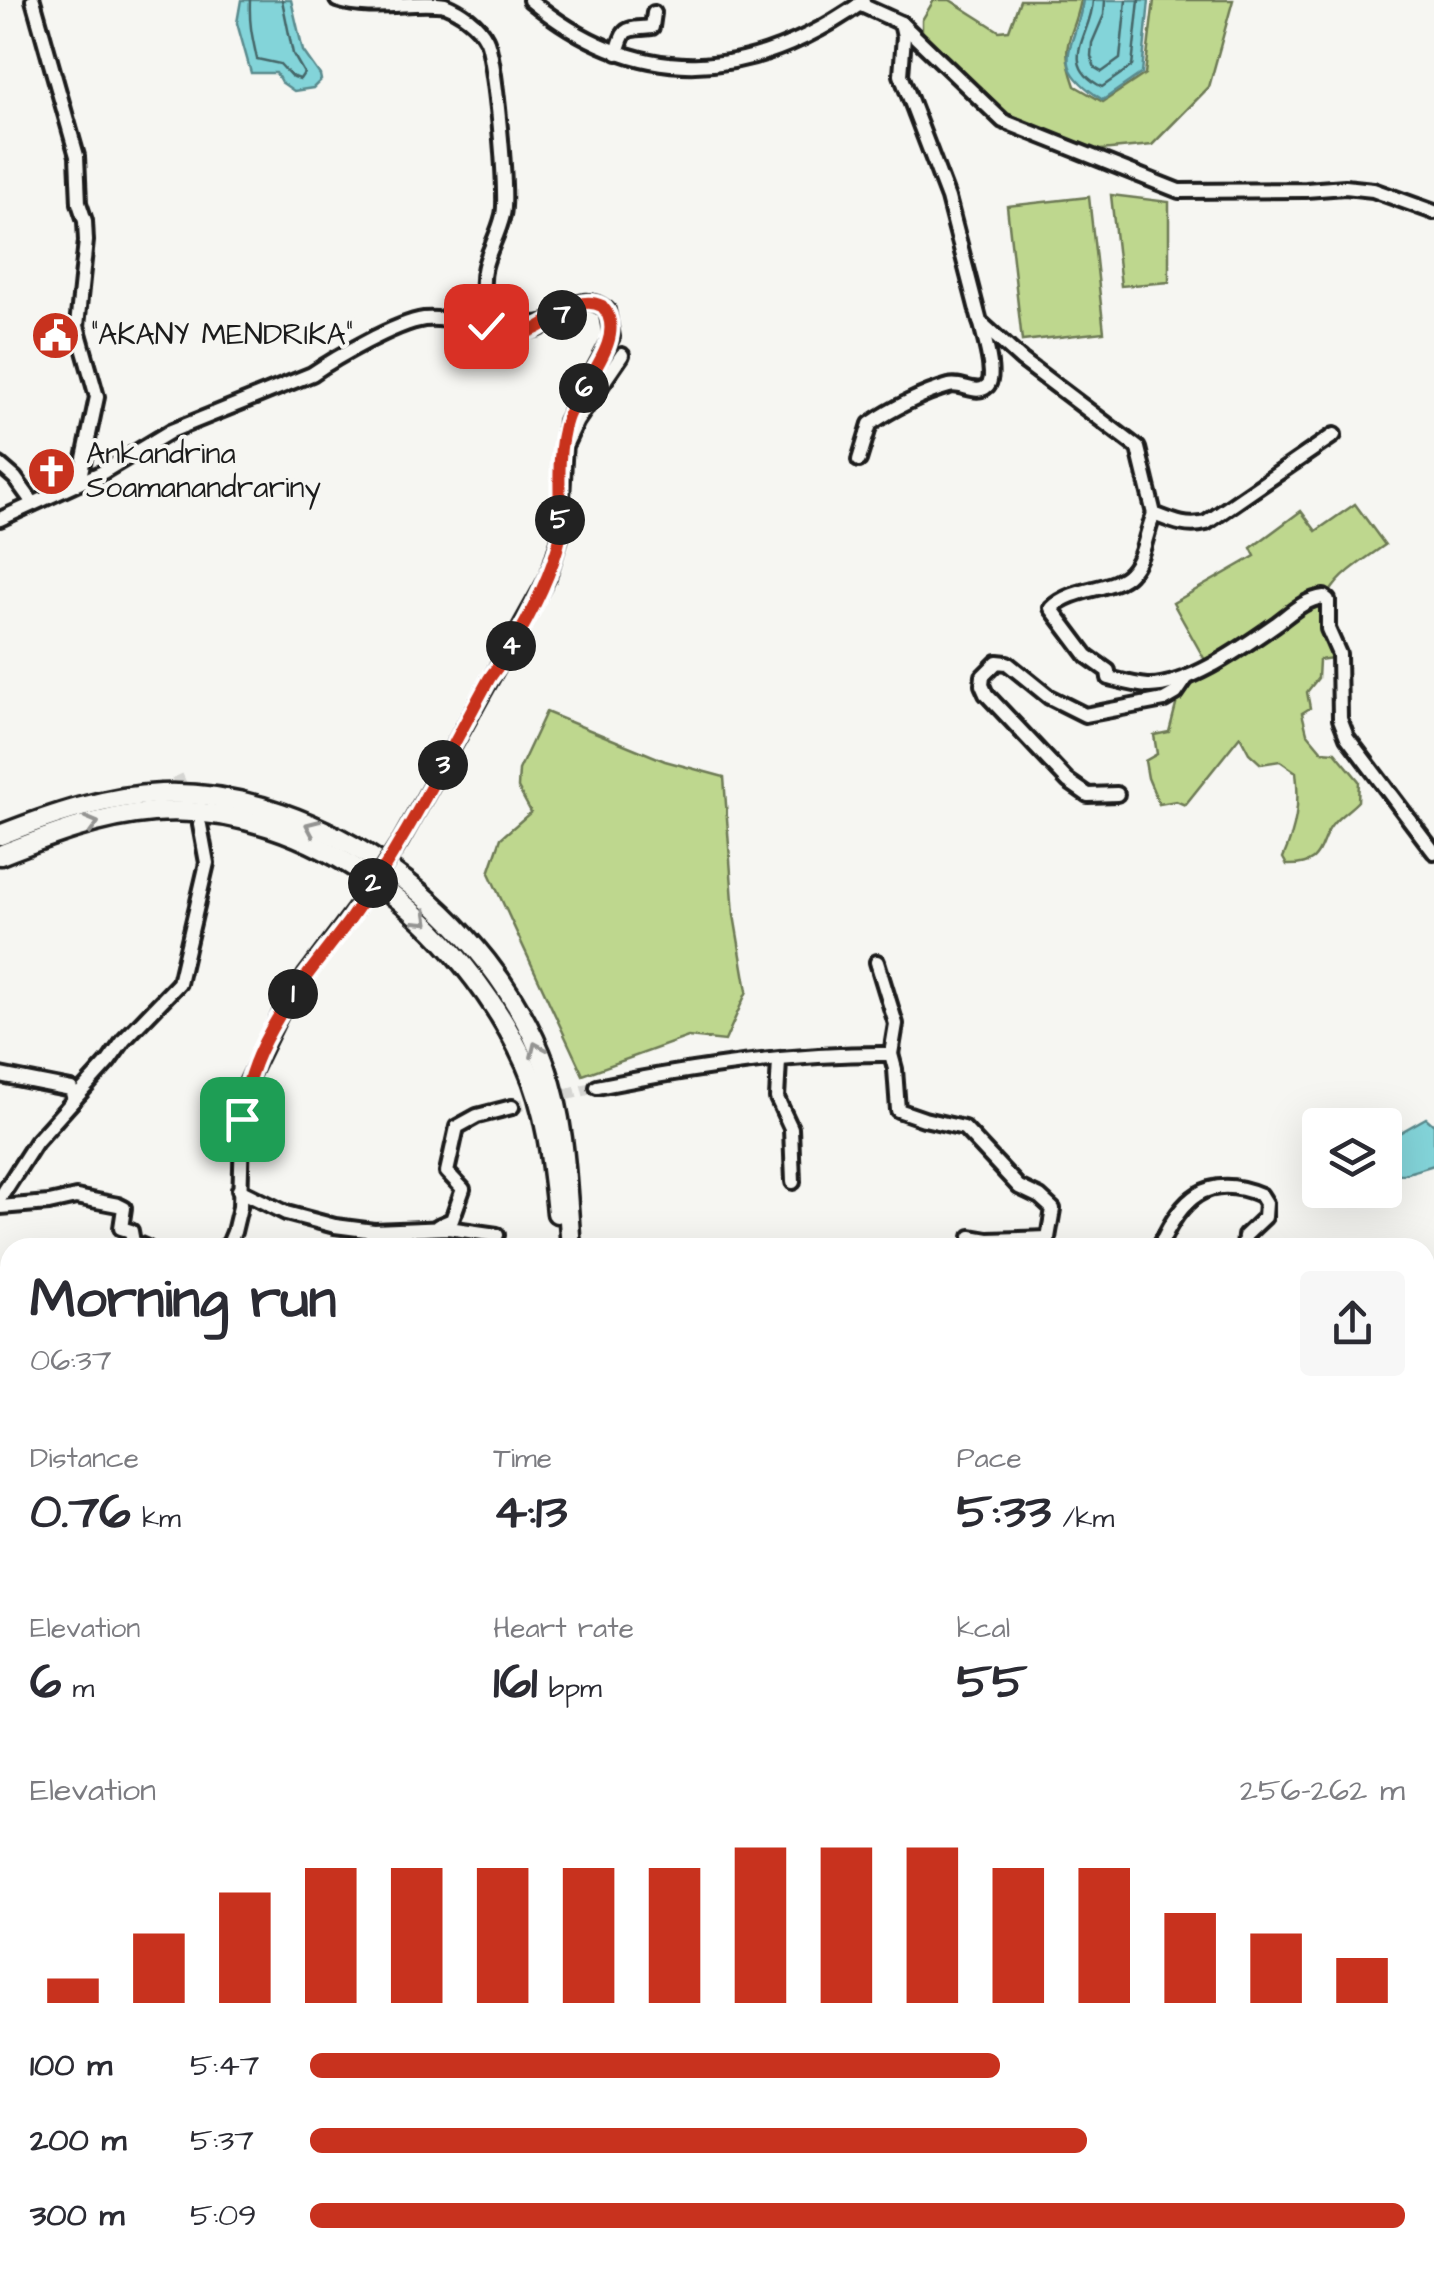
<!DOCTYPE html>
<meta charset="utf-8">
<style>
:root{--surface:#fff;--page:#f7f7f7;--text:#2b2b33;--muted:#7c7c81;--accent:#c8321e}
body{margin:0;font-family:"Architects Daughter",sans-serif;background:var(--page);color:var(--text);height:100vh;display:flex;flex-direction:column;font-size:38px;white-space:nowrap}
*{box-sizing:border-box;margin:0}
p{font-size:32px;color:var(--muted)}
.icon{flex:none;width:55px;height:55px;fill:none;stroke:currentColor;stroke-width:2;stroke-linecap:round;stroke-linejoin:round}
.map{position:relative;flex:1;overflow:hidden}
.sheet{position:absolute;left:0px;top:1238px;width:1435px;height:1038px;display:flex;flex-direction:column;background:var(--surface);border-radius:30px 30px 0 0;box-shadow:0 10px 40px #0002}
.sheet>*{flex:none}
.controls{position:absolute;left:1302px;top:1108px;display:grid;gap:20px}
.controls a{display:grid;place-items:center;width:100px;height:100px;border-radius:10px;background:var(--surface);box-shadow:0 10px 40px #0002;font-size:50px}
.pin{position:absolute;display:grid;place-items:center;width:85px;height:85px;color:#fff;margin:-42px;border-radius:20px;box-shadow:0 5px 15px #0006}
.km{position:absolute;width:50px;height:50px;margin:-25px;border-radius:50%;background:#222;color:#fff;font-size:28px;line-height:50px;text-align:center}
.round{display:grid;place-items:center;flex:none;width:105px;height:105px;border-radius:10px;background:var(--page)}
.head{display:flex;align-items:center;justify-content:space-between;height:170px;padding:0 30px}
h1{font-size:55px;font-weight:700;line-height:75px}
.metrics{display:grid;grid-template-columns:repeat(3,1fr);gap:15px;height:170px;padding:10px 30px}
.metrics div{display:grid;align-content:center}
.metrics b{font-size:50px;font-weight:700}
.metrics small{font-size:28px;font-weight:400}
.metrics p{font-size:28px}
.chart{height:280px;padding:20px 30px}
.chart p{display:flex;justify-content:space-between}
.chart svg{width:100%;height:180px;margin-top:10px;stroke:var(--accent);stroke-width:6}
ul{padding:0 30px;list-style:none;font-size:32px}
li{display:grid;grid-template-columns:160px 120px 1fr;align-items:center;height:75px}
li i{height:25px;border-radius:12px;background:var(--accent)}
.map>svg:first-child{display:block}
.green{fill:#bed78e;stroke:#6d7a55;stroke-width:2.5}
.water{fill:#83d4d9;stroke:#5a8a8d;stroke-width:2.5}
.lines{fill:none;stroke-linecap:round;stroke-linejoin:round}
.shore{stroke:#456668;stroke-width:2.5}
.minor-tunnel{stroke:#d5d5d2;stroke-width:12;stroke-dasharray:12 6;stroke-linecap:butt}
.minor-casing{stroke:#1c1c1c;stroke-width:20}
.major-casing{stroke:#1c1c1c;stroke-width:25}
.minor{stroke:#f6f6f2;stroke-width:12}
.major{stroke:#f6f6f2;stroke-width:18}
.minor-bridge-casing{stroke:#1c1c1c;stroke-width:20;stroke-linecap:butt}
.minor-bridge{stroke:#f6f6f2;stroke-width:12}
.oneway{stroke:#949492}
.route-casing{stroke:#fff;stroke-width:20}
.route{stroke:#c8321e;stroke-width:12}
.labels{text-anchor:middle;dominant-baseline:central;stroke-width:8;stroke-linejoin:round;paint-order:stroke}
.poi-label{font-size:30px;fill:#1c1c1c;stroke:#f6f6f2;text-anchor:start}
</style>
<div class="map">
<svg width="1434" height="2274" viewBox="0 0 1434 2274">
<rect width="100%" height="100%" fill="#f6f6f2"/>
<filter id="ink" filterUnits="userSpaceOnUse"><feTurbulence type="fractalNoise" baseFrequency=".01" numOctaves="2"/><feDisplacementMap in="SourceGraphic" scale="20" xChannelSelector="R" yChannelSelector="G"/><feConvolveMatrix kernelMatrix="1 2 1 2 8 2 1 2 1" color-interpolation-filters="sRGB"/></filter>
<g filter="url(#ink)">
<!-- green -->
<g class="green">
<path d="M 934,0 L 950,0 L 999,31 L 1009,30 L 1020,0 L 1081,0 C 1073,43 1058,38 1075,86 L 1103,102 L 1145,74 L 1154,0 L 1233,0 L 1209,87 L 1152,145 L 1090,151 L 1011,116 L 922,34 L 922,20 Z"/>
<path d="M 1111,195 L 1169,202 L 1169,282 L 1121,286 Z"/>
<path d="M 1089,197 L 1104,332 L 1022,341 L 1007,206 Z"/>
<path d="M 1355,504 L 1385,545 C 1339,577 1306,595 1332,658 L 1319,660 L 1318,678 L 1307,692 L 1310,708 L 1302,713 L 1307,733 L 1322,751 L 1335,752 L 1359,781 L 1358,801 C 1351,809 1340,815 1333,824 C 1316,843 1327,866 1287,865 L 1283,858 C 1296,828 1300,805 1296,772 L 1280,761 L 1261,764 L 1249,753 L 1240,736 L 1185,805 L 1176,801 L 1159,804 L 1148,778 L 1145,761 L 1157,754 L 1154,735 L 1169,732 L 1180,690 L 1210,669 L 1173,603 L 1255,556 L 1251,548 L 1301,511 L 1316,531 Z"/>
<path d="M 546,712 L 665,761 L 724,777 L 734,915 L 747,991 L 725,1041 L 688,1037 L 583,1075 L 489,873 L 501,838 L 531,812 L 518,788 L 519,770 Z"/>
<path d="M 57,2265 L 73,2269 L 83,2265 L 299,2265 L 301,2274 L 55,2274 Z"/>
<path d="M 715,2265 L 909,2265 L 913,2274 L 715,2274 Z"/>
</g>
<!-- water -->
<g class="water">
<path d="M 241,0 L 291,0 L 303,51 L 320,75 L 321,80 L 313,88 L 294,91 L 281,82 L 276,73 L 251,73 L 237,23 Z"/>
<path d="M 1083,0 L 1149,0 L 1142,73 L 1103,100 C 1045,63 1076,50 1083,0 Z"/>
<path d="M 1426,1118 L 1434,1125 L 1434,1165 L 1404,1174 L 1387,1174 L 1385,1141 Z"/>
</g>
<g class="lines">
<!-- shore -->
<g class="shore">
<path d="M 250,0 C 249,24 252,36 257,59 L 280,64 L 291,76 L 300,79 L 304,73 L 293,54 L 282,0"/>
<path d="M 1093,0 C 1092,35 1056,63 1102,87 L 1132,66 L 1139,0"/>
<path d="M 1105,0 L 1104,15 L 1092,43 L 1091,56 L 1095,68 L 1102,72 L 1120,59 L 1126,0"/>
</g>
<!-- minor-tunnel -->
<g class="minor-tunnel">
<path d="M 177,776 L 188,800"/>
<path d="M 512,1107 L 597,1087"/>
</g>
<defs>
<g id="minor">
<path d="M 33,0 L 77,156 L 79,203 L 85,221 L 86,241 L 77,326 L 97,397 L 79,482"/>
<path d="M 337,0 C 372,12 414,0 445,5 C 460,11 478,23 486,39 C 495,55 508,196 503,215 C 496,245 478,263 484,296 C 497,321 531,331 556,318 C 565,313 573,303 584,302 C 594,301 600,305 607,310 L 612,337 L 566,421 L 560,538 L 548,577 L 400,842"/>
<path d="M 530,0 C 640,91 749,82 863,2"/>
<path d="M 859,4 L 901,23 L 1003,121 L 1179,191 L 1306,190 L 1345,187 L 1373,190 L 1434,212"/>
<path d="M 901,23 L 904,36 L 901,75 L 948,198 L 980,322 L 1022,360 L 1138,448 L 1154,514 C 1172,521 1186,528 1206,523 L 1334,435"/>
<path d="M 617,53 C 625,25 625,30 652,27 L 654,13"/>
<path d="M 567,442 L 577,421 L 622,355"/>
<path d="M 859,460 L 870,424 C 892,409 923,393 949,386 C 961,382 977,396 987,386 C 997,378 984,337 981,324"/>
<path d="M 0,465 L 15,478 L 33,503"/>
<path d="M 1154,514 C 1146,532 1144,559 1130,573 C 1114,591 1074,586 1051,608 L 1087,656 L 1108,671 L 1109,678 C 1121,681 1135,685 1148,686 C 1188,687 1244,646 1276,624 C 1291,613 1305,599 1324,597 L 1328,600 L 1328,629 L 1339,654 L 1340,719 L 1347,737 L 1434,852"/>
<path d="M 0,519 L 103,472 L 171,431 L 312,374 C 335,358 396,323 424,319 C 436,318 451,320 463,322 C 496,326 505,336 540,328"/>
<path d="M 1117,794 L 1088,795 L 1068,781 L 986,694 L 982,685 L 983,676 L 997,662 L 1007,663 L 1049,697 L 1085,715 L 1164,700 L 1176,693 L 1187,677"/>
<path d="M 877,962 L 896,1024 L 891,1054"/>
<path d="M 779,1061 L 777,1098 L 791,1128 L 793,1182"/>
<path d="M 0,1075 L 71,1089 L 74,1100"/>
<path d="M 597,1087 C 693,1068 793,1053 891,1054 L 895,1069 L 898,1110 L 924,1119 L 964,1128 L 1019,1187 L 1040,1197 L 1053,1209 L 1048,1238"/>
<path d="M 239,1190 L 286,1213 L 335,1226 L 374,1231 L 448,1228 L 497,1235"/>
<path d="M 0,1198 L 36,1142 L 109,1061 L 124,1040 L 179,983 L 207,863 L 200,825"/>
<path d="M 0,1207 L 49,1203 L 76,1197 L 118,1205 L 124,1208 L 121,1228 L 131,1231 L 133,1242 L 147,1248"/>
<path d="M 438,1226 L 452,1220 L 463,1189 L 447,1172 L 457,1127 L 477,1116 L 512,1107"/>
<path d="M 971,1237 L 988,1240 L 1048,1238 L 1049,1248"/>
<path d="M 223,1248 L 229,1244 L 234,1232 L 240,1207 L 243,1091 L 281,1013 L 306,974 L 364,897"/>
<path d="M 1159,1248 C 1180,1199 1207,1172 1261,1195 L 1266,1203 L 1265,1217 L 1245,1236 L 1244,1248"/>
<path d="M 0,1330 L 10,1371"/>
<path d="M 1425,1381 L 1434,1377"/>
<path d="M 0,1616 L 10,1601"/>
<path d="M 647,2265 L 661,2272 L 677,2265"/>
<path d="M 692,2265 L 704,2274"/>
<path d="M 1326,2265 L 1329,2274"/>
<path d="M 12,2274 L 14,2265"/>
</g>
<g id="major">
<path d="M 0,835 C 51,815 106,796 161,794 C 322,788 493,918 546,1068 C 566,1125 566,1188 571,1248"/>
<path d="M 0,855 C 49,836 101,816 153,812 C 313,800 464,927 526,1065 C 547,1111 552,1164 557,1213"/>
<path d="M 0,1928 L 10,1934"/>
<path d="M 1425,2076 L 1434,2092"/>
<path d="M 1011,2265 L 1015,2274"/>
<path d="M 1026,2265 L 1031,2274"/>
</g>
</defs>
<!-- minor casing -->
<use href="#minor" class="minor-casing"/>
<!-- major casing -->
<use href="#major" class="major-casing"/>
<!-- minor -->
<use href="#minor" class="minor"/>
<!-- major -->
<use href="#major" class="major"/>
<defs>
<path id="minor-bridge" d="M 364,897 L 400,842"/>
</defs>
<!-- minor-bridge casing -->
<use href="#minor-bridge" class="minor-bridge-casing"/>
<!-- minor-bridge -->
<use href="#minor-bridge" class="minor-bridge"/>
</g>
<!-- one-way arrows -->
<defs><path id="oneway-chevron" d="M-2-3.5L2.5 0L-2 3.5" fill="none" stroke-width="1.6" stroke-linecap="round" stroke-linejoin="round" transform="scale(2.5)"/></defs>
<g class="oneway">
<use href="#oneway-chevron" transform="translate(92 824) rotate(-16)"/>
<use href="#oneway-chevron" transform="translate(312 827) rotate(-156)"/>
<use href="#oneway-chevron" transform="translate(423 919) rotate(43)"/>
<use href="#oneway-chevron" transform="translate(537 1049) rotate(-114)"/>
</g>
</g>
<g class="lines" filter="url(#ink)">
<defs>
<path id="route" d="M 242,1119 C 247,1042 304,981 348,922 C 403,846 444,761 489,679 C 494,671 501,663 507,655 C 528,620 551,578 560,538 C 561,501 555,454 567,419 C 578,387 631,337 602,306 C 571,291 548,333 517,334 C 507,334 495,329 486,326"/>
</defs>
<!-- route casing -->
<use href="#route" class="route-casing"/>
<!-- route -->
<use href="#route" class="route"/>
</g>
<!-- icons -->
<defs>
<symbol id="civic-disc" viewBox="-11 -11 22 22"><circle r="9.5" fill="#c8321e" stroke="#f6f6f2"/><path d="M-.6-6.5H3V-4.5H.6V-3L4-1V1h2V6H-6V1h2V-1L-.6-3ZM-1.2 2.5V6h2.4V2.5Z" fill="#fff"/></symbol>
<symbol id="church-disc" viewBox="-11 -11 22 22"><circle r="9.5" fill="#c8321e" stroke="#f6f6f2"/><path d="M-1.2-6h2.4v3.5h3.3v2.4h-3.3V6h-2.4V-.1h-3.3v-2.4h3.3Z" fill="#fff"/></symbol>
</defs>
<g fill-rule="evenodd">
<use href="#civic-disc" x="28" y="308" width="55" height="55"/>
<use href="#church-disc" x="24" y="444" width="55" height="55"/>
</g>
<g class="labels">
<!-- poi labels -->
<g class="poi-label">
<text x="91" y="335">"AKANY MENDRIKA"</text>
<text x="86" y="454">Ankandrina<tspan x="86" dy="34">Soamanandrariny</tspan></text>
</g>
</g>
</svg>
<div class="controls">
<a><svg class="icon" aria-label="layers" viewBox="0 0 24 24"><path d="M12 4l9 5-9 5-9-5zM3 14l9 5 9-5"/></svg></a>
</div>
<div class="pin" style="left:242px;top:1119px;background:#1e9e55"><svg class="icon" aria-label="arrive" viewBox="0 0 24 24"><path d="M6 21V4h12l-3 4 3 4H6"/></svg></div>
<div class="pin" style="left:486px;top:326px;background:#d93025"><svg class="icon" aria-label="check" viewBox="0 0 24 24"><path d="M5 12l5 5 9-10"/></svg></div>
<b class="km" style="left:293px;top:994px">1</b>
<b class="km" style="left:373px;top:883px">2</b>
<b class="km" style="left:443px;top:765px">3</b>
<b class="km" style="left:511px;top:646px">4</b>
<b class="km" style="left:560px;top:520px">5</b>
<b class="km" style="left:584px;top:388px">6</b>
<b class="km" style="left:562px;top:315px">7</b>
<section class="sheet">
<div class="head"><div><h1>Morning run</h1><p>06:37</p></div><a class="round"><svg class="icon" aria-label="share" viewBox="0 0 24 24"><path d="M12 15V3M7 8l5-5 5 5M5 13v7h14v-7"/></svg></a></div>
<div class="metrics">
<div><p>Distance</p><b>0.76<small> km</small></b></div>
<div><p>Time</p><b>4:13</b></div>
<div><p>Pace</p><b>5:33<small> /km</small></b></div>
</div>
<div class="metrics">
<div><p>Elevation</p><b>6<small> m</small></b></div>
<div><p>Heart rate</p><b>161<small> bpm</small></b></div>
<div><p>kcal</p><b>55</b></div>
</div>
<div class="chart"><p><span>Elevation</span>256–262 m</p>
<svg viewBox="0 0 160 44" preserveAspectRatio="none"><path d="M5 44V38M15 44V27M25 44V17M35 44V11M45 44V11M55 44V11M65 44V11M75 44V11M85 44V6M95 44V6M105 44V6M115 44V11M125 44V11M135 44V22M145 44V27M155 44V33"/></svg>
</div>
<ul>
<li><b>100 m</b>5:47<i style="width:63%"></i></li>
<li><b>200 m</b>5:37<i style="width:71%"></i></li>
<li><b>300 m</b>5:09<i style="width:100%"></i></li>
</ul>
</section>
</div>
